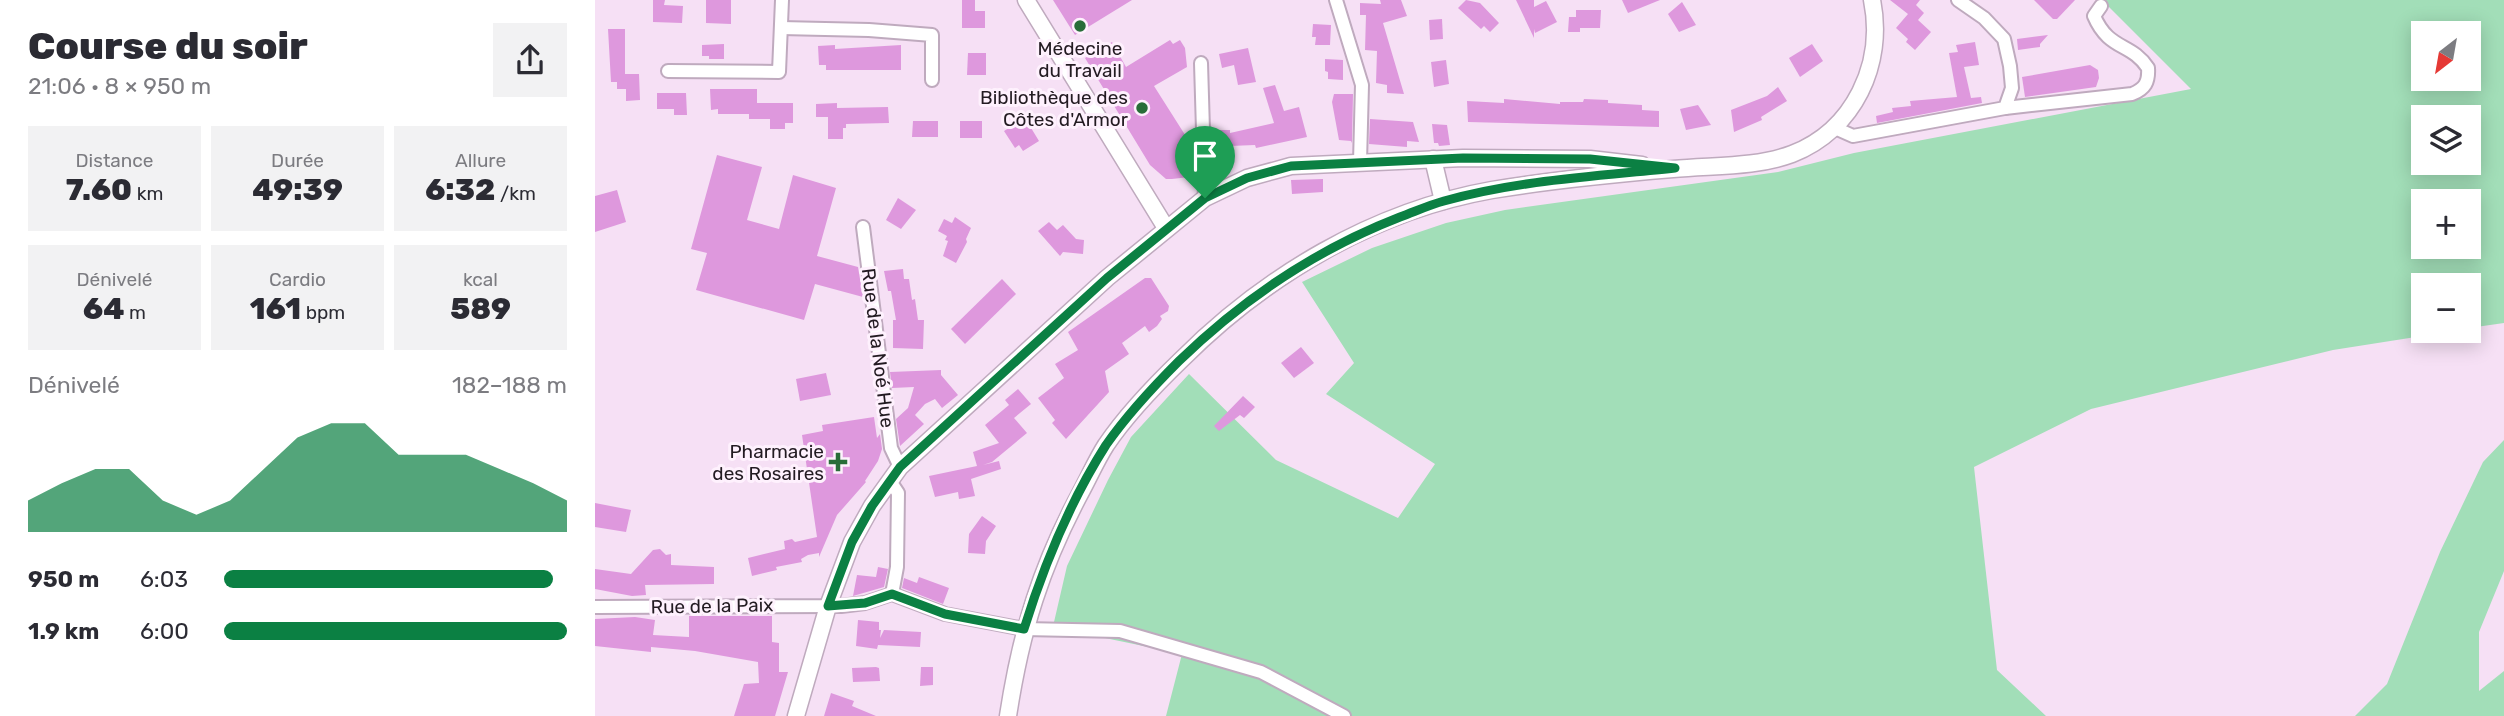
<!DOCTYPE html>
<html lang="fr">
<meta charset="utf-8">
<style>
:root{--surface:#fff;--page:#f2f2f3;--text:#2b2b33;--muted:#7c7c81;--accent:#0b8043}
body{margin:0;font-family:Rubik,sans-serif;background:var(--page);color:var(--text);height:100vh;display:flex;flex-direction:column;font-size:26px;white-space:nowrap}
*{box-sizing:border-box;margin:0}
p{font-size:23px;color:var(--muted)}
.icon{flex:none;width:38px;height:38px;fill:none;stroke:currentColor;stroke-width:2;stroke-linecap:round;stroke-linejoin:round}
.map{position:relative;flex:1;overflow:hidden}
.details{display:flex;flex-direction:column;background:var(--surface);width:595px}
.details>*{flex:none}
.needle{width:46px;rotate:211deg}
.tools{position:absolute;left:1816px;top:21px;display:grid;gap:14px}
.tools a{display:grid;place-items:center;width:70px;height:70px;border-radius:0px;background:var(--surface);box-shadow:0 4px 18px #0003;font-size:35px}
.pin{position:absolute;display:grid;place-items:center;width:60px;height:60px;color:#fff;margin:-72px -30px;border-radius:50% 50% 50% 0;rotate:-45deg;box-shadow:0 0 7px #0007}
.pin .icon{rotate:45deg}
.round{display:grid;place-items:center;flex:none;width:74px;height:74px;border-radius:0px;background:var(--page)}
.headline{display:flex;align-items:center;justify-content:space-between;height:119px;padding:0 28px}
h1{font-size:38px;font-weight:800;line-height:52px}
.figures{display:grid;grid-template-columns:repeat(3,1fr);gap:10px;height:119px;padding:7px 28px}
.figures div{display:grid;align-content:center;border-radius:0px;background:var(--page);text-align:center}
.figures b{font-size:30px;font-weight:800}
.figures small{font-size:19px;font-weight:400}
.figures p{font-size:19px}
.chart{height:196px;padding:14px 28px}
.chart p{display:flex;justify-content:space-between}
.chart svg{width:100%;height:126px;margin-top:7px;fill:var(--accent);opacity:.7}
ul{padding:0 28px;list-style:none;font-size:23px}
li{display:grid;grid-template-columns:112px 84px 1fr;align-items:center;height:52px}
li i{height:18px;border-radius:9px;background:var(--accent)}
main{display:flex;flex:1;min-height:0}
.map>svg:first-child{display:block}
.green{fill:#a2deb8;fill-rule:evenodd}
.building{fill:#de98dd}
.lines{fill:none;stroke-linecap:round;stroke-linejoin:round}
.street-casing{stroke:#bfaabe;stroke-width:16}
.secondary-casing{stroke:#bfaabe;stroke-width:19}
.street{stroke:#fff;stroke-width:12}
.secondary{stroke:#fff;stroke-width:16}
.route-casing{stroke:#fff;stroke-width:14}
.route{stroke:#0b8043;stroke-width:9}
.poi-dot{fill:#286d39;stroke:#fef1fd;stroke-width:2.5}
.labels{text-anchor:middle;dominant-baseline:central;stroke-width:6;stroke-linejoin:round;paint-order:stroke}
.poi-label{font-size:19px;fill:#231b22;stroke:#fef1fd;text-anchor:end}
.street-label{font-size:19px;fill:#231b22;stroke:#fef1fd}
</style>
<main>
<section class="details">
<div class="headline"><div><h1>Course du soir</h1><p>21:06 · 8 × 950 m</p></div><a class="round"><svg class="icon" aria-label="share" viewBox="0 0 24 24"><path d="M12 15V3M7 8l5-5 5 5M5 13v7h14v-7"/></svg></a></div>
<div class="figures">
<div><p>Distance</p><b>7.60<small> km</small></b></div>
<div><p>Durée</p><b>49:39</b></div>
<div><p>Allure</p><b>6:32<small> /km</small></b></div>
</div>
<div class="figures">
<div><p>Dénivelé</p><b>64<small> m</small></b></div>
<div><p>Cardio</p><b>161<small> bpm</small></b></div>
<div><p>kcal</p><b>589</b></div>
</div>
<div class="chart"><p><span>Dénivelé</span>182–188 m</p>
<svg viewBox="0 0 160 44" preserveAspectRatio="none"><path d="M0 44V33L10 27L20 22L30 22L40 33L50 38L60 33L70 22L80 11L90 6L100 6L110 17L120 17L130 17L140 22L150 27L160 33V44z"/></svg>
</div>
<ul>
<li><b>950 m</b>6:03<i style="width:96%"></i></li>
<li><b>1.9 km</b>6:00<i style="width:100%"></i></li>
</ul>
</section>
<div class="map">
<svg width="1909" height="716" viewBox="0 0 1909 716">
<rect width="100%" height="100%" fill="#f6e0f5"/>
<!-- green -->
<g class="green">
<path d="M 1507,0 L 1909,0 L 1909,323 L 1874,328 L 1874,285 L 1829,285 L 1829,331 L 1859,331 L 1738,350 L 1496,409 L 1379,467 L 1402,670 L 1451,716 L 571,716 L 587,654 L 510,638 L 456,635 L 472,566 L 513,480 L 536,437 L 594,374 L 681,460 L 803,518 L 840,464 L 731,394 L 759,363 L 707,282 L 777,248 L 851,223 L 910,210 L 1183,172 L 1259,153 L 1596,89 ZM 1829,33 L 1874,33 L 1874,79 L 1829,79 ZM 1829,117 L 1874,117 L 1874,163 L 1829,163 ZM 1829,201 L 1874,201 L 1874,247 L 1829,247 Z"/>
<path d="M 1909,440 L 1909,571 L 1884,632 L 1884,691 L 1909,671 L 1909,716 L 1760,716 L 1792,684 L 1845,552 L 1888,462 Z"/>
</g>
<!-- building -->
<g class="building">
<path d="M 58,0 L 70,0 L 69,5 L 88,6 L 87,23 L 58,22 Z"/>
<path d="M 111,0 L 136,0 L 136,24 L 111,23 Z"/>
<path d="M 367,0 L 380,0 L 380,11 L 390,11 L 390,28 L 367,28 Z"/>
<path d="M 458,0 L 537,0 L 480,35 Z"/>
<path d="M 785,0 L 806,0 L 812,16 L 788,23 L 809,94 L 792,93 L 792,85 L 781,83 L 782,51 L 770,50 L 771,15 L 765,15 L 765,3 L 786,4 Z"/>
<path d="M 871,0 L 885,3 L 904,23 L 895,32 L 889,26 L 886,29 L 863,8 Z"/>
<path d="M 921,0 L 939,0 L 939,7 L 951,1 L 962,22 L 940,33 L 939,29 L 939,38 Z"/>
<path d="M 1027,0 L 1065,0 L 1033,13 Z"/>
<path d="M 1295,0 L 1325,0 L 1321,5 L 1329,13 L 1323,20 L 1336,32 L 1320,50 L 1311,42 L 1313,39 L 1301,28 L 1313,14 Z"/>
<path d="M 1439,0 L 1480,0 L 1462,19 L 1458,19 Z"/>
<path d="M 1087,2 L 1101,25 L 1084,32 L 1073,14 Z"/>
<path d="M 981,10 L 1006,10 L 1005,28 L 985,28 L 985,32 L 973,32 L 974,17 L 981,17 Z"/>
<path d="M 847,19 L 848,39 L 835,40 L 834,20 Z"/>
<path d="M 718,24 L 736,25 L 735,45 L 720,45 L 721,37 L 717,37 Z"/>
<path d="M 13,29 L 30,29 L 30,74 L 44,74 L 45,100 L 31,101 L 31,89 L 22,89 L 22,82 L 16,82 Z"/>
<path d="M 1453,35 L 1445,44 L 1445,47 L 1423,50 L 1422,39 Z"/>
<path d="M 575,40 L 578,44 L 585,40 L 590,48 L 592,67 L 559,86 L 599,149 L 583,159 L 594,177 L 577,179 L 571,179 L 555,165 L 490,58 L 517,42 L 531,67 Z"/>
<path d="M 1380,42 L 1384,65 L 1369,67 L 1376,98 L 1386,97 L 1387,103 L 1282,123 L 1281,116 L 1298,112 L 1297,108 L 1316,106 L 1315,101 L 1362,97 L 1354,53 L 1363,52 L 1361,45 Z"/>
<path d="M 129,44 L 129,59 L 114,59 L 114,56 L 107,56 L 107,45 Z"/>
<path d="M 1217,44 L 1228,61 L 1205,77 L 1194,58 Z"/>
<path d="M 240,45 L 240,49 L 306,45 L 306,70 L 231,70 L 231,65 L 224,65 L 223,46 Z"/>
<path d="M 653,48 L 661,82 L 643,85 L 639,65 L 627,68 L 624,54 Z"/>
<path d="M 373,53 L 391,53 L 391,75 L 372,75 Z"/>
<path d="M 730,59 L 748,60 L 748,80 L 733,79 L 733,72 L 730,71 Z"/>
<path d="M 851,60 L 854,84 L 839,87 L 836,62 Z"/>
<path d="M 1495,65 L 1503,70 L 1504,78 L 1501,87 L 1430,97 L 1427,77 Z"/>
<path d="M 680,85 L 689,111 L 704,107 L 712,137 L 661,148 L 660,145 L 635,146 L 636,166 L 623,167 L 622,130 L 635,130 L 635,133 L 679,123 L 668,88 Z"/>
<path d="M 1183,87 L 1192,101 L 1166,117 L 1167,120 L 1139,132 L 1136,110 L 1172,96 Z"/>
<path d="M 115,89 L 162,89 L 162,103 L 198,103 L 198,123 L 190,123 L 190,129 L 175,129 L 175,119 L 154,119 L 154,114 L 123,114 L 123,109 L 116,110 Z"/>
<path d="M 62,93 L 91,93 L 92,115 L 79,115 L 79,109 L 62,109 Z"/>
<path d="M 739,94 L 758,94 L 757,143 L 756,141 L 744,140 L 737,102 Z"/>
<path d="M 909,99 L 965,104 L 965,102 L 988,102 L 989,99 L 1013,100 L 1013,103 L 1047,105 L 1047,110 L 1064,111 L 1064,127 L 873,122 L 872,101 L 909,103 Z"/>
<path d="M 242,103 L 242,108 L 293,107 L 294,123 L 251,124 L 251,128 L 248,128 L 248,139 L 233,139 L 233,117 L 221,117 L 221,104 Z"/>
<path d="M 1103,105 L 1116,125 L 1091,130 L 1085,109 Z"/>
<path d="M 430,118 L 444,141 L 428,151 L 424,145 L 420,148 L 409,131 Z"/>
<path d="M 775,119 L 818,122 L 824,142 L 812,141 L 812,147 L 774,144 Z"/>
<path d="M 318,121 L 343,121 L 343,137 L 317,137 Z"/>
<rect x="365" y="121" width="22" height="17"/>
<path d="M 837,124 L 852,125 L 855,145 L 844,146 L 843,143 L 839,143 Z"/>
<path d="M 122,155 L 167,167 L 152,220 L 184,229 L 198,175 L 241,188 L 222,256 L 263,267 L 268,297 L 220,284 L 209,320 L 101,290 L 112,253 L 96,249 Z"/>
<path d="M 728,179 L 728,192 L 697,194 L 696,180 Z"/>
<path d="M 22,190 L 31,222 L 0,232 L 0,196 Z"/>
<path d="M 303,198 L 321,210 L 306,229 L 291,220 Z"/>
<path d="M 360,217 L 376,228 L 371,239 L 372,242 L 361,263 L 348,256 L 353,241 L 350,240 L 352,236 L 343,231 L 349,219 L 357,223 Z"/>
<path d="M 454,222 L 462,230 L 468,225 L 481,239 L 489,240 L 488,254 L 468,252 L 465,256 L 443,231 Z"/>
<path d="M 308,269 L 309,279 L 314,279 L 317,300 L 320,299 L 323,320 L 329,320 L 328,349 L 298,348 L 298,320 L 301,320 L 296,291 L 293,291 L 289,271 Z"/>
<path d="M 550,278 L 556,278 L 574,306 L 573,311 L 565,316 L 567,319 L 562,326 L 554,332 L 550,326 L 527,343 L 534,354 L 510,371 L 514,392 L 471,439 L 457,423 L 460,420 L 443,398 L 469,378 L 460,364 L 483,350 L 473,332 Z"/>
<path d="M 407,279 L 421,294 L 370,344 L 356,329 Z"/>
<path d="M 706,347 L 719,363 L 699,378 L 686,363 Z"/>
<path d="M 346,370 L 346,375 L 363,395 L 347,408 L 340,399 L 330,404 L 320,415 L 329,424 L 305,446 L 301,419 L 313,408 L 319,387 L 297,388 L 295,372 Z"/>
<path d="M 231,373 L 236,395 L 205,401 L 201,379 Z"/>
<path d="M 423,389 L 436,404 L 419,418 L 432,433 L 397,462 L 388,465 L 404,461 L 406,469 L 376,479 L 380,496 L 364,499 L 363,492 L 340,497 L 334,476 L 382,466 L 378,452 L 404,443 L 390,425 L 414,405 L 410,400 Z"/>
<path d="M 648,396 L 660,407 L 649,418 L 645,415 L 624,431 L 619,426 Z"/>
<path d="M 279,417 L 282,438 L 285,434 L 287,449 L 283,461 L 270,481 L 271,482 L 242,515 L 224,557 L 224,553 L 213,555 L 206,559 L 207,562 L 181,567 L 182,570 L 157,576 L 153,558 L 190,549 L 189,541 L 197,539 L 200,542 L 222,537 L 207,435 L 228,431 L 227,425 Z"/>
<path d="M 0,503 L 36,510 L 31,532 L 0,527 Z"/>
<path d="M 387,516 L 401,526 L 391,541 L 390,554 L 373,553 L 374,534 Z"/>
<path d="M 65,549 L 71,555 L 76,554 L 76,565 L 119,567 L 119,584 L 50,585 L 51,595 L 37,596 L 0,589 L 0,569 L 36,574 L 58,550 Z"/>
<path d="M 283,567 L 293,569 L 289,587 L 258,596 L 262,575 L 281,577 Z"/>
<path d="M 324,577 L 354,588 L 348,604 L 307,588 L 309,578 L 322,583 Z"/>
<path d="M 94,616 L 177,616 L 177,642 L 184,643 L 184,672 L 193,672 L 180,716 L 139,716 L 149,684 L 164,683 L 163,662 L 100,651 L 56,647 L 56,652 L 0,646 L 0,619 L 40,617 L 60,620 L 58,635 L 94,637 Z"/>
<path d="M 263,620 L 284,622 L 284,630 L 286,630 L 285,638 L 289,630 L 326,632 L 325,647 L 283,645 L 282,649 L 261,646 Z"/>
<path d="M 281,667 L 284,668 L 285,681 L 258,682 L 257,668 Z"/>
<path d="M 326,667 L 338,667 L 338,685 L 325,686 Z"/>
<path d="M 236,693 L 259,701 L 257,706 L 281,716 L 229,716 Z"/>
</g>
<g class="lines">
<defs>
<g id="street">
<path d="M 741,0 L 767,85 L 765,162"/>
<path d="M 186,28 L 274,30 L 337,35 L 337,80"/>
<path d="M 606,63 L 610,198"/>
<path d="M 73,71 L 184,72 L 187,0"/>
<path d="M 1410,108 L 1537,94 C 1550,89 1554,82 1553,68 C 1536,42 1514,51 1499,16 L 1506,6"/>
<path d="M 1240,128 L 1258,136 L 1410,108 L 1417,88 L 1415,66 L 1409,39 L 1389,18 L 1363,0"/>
<path d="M 268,227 L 296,448 L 305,467"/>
<path d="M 295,481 L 303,493 L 302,567 L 297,594"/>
<path d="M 0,607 L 246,606 L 270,603 L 297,594 L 350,614 L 429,629 L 525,631 L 666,672 L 749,716"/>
</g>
<g id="secondary">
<path d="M 431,0 L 571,228"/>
<path d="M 838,159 L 848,201"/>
<path d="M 201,716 L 233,606 L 257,542 L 277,506 L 305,467 L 512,278 L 610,198 L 652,178 L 696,166 L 868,158 L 995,159 L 1047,165"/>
<path d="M 413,716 C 426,631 446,566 487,490 C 495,475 502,459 511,445 C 532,414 559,386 586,360 C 670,276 778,211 897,190 C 957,180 1018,174 1078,169 C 1118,165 1159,168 1197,154 C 1259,130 1290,64 1277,0"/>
</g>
</defs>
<!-- street casing -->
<use href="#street" class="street-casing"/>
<!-- secondary casing -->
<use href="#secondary" class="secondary-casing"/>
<!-- street -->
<use href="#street" class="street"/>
<!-- secondary -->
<use href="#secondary" class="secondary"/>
</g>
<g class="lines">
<defs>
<path id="route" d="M 868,158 L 995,159 L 1080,168 C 1004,176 924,180 849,201 C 834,205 819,212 805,217 C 720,250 649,298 584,361 C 558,387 532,415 511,445 C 476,500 448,568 429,629 L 350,614 L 297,594 L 270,603 L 233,606 L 257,542 L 277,506 L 305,467 L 512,278 L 610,198 L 652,178 L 696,166 Z"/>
</defs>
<!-- route casing -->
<use href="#route" class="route-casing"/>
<!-- route -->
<use href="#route" class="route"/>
</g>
<!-- markers -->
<g class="poi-dot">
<circle cx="485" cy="26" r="7"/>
<circle cx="547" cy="108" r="7"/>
<path d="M239.5 451.5h7v7h7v7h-7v7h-7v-7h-7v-7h7z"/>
</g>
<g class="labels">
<!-- poi labels -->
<g class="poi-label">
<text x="485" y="48" text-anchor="middle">Médecine<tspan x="485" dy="22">du Travail</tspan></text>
<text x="533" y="97">Bibliothèque des<tspan x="533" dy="22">Côtes d'Armor</tspan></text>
<text x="229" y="451">Pharmacie<tspan x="229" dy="22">des Rosaires</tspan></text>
</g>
<!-- street labels -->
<g class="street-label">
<text transform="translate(283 348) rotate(83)">Rue de la Noé Hue</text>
<text transform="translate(117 606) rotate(-1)">Rue de la Paix</text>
</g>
</g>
</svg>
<div class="tools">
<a><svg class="needle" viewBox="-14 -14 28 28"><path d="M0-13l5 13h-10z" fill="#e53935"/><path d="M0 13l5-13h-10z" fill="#7c7c81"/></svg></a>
<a><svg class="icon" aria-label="layers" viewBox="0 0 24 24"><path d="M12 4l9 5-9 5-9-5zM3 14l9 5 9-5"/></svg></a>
<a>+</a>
<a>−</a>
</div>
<div class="pin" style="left:610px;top:198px;background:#1e9e55"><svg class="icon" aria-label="arrive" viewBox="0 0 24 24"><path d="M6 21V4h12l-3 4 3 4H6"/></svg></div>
</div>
</main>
